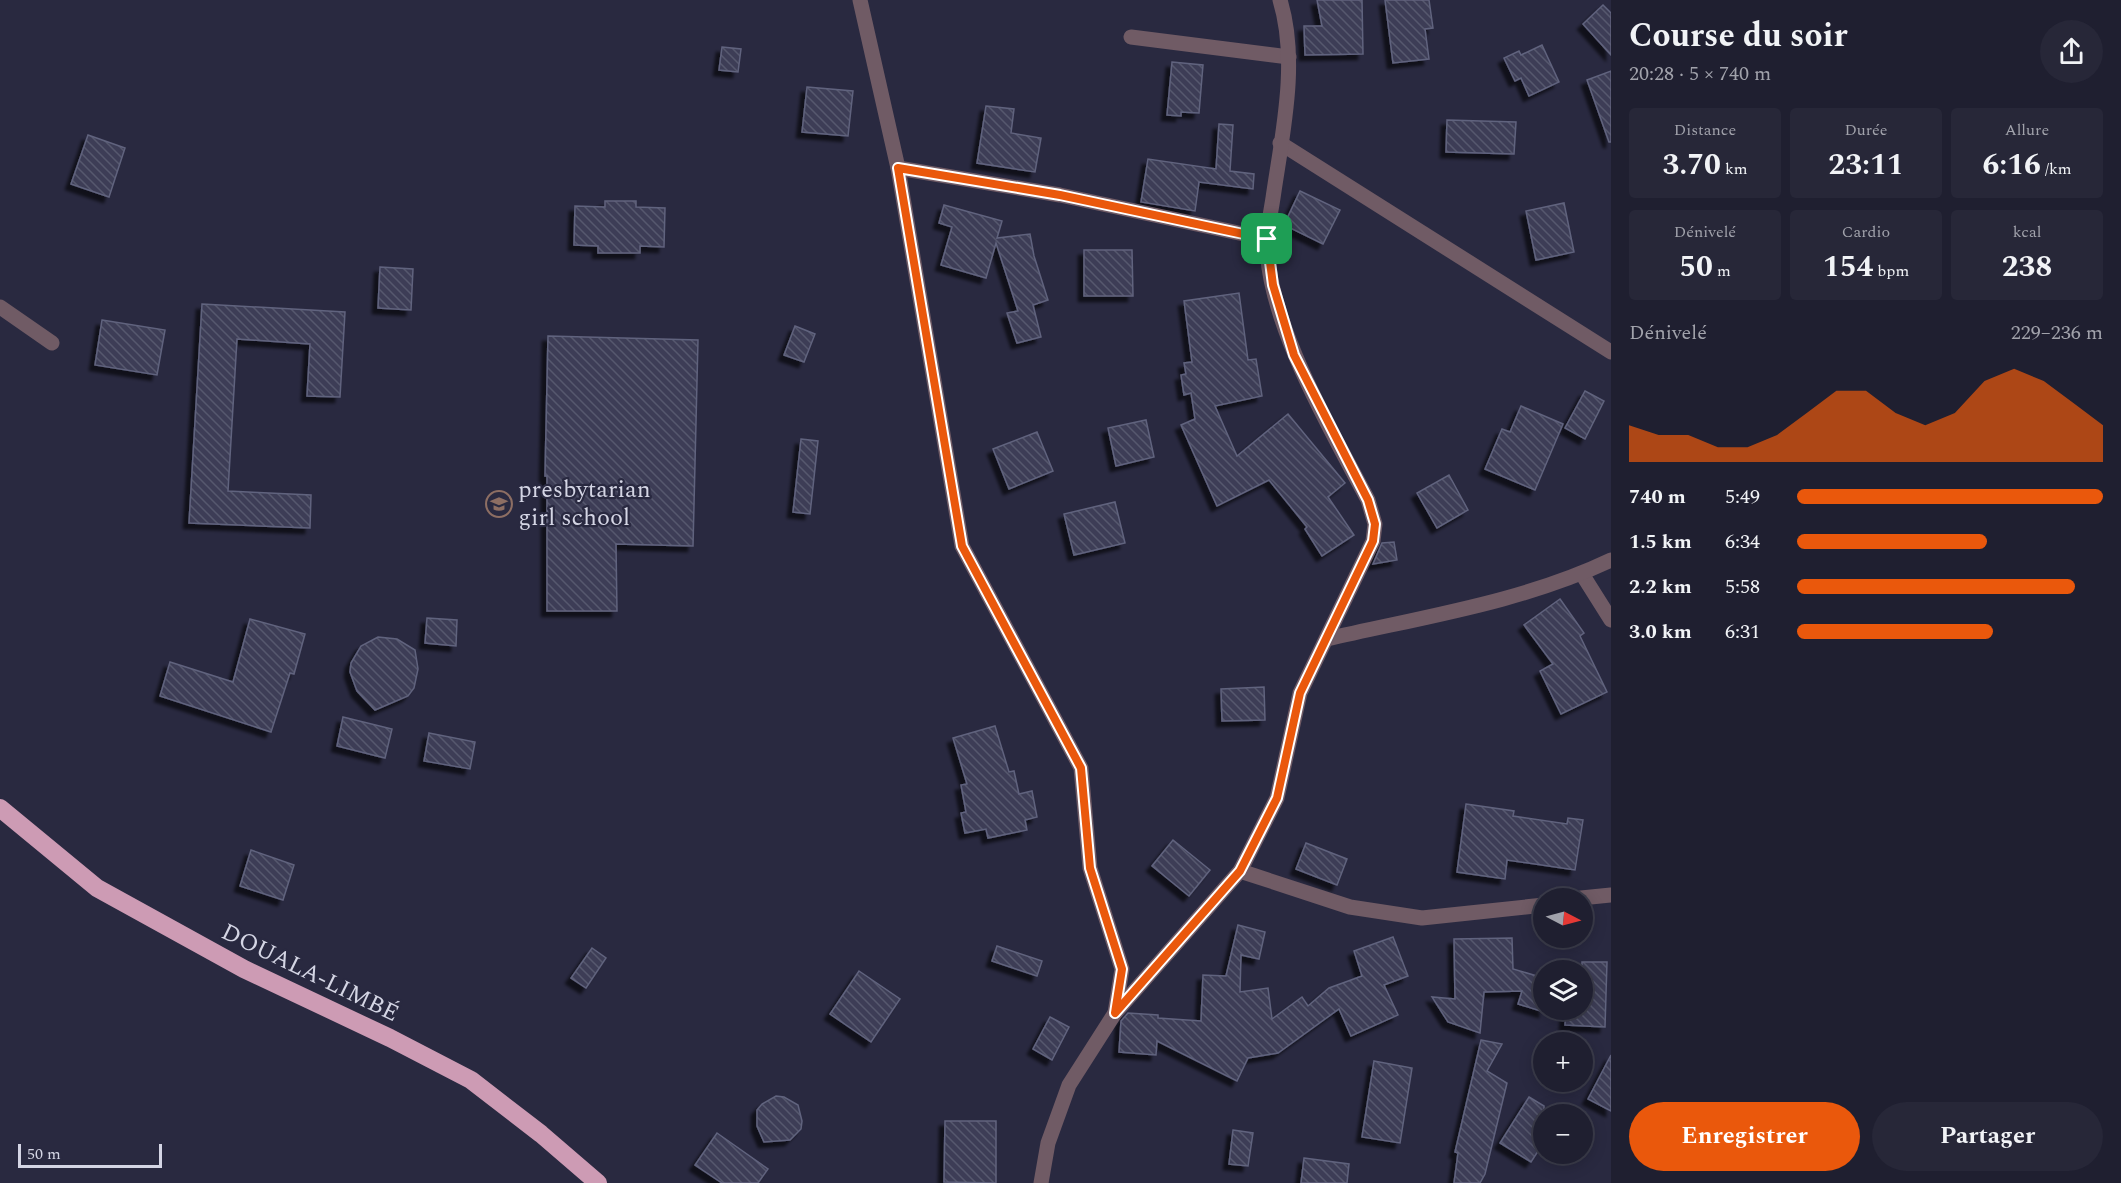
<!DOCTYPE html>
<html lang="fr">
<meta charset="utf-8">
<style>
:root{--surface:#1f1f30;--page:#272738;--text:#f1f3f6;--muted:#a1a2ab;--line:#3c3d4c;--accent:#ea580c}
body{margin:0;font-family:Spectral,serif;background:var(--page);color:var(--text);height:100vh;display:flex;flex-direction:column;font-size:22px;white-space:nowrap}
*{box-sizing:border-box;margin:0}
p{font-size:20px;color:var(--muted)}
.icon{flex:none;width:33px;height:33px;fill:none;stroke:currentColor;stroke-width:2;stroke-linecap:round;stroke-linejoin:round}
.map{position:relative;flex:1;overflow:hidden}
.details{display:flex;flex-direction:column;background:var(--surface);width:510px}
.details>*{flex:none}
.needle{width:39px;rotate:96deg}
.fabs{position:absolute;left:1533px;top:888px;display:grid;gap:12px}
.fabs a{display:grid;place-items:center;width:60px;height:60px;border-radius:50%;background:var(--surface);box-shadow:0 3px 15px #0003,0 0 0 2px var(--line);font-size:30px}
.scale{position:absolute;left:18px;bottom:15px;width:144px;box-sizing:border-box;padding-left:6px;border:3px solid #d4d5e4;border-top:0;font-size:16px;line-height:21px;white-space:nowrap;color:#d4d5e4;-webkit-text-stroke:4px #292940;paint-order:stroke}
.pin{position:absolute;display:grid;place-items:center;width:51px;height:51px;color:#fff;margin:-26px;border-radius:12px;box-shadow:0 3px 9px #0006}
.round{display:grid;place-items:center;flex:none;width:63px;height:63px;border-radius:32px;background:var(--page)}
.overview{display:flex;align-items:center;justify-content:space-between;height:102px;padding:0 18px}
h1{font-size:33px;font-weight:700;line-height:45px}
.stats{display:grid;grid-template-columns:repeat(3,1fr);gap:9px;height:102px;padding:6px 18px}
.stats div{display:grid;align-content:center;border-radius:6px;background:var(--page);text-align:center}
.stats b{font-size:30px;font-weight:700}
.stats small{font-size:16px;font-weight:400}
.stats p{font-size:16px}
.chart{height:168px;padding:12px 18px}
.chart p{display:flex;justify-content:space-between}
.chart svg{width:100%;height:108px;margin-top:6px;fill:var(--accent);opacity:.7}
.cta{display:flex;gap:12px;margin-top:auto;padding:12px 18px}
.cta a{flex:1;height:69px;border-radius:36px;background:var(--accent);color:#fff;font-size:24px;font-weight:700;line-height:69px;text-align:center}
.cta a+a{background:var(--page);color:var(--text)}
ul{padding:0 18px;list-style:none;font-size:20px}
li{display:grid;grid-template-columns:96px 72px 1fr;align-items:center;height:45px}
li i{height:15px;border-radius:8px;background:var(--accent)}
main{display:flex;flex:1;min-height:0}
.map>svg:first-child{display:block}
.building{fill:url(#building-back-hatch);stroke:#61637e;stroke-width:1.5;filter:url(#shadow)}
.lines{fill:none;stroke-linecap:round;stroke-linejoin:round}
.street{stroke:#705b65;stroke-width:15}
.highway{stroke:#cd9bb4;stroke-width:18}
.route-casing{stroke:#fff;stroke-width:12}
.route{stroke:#ea580c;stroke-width:8}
.labels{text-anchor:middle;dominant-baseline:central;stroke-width:4.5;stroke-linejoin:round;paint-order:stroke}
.poi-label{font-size:24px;fill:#d4d5e4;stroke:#292940;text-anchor:start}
.street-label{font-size:24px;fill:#d4d5e4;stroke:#292940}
</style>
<main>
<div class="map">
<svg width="1611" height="1183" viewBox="0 0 1611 1183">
<defs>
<pattern id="building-back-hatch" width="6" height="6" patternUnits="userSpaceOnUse" patternTransform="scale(1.5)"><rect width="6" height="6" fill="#3c3e56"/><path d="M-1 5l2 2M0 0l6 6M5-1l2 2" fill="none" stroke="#57596e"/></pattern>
<filter id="shadow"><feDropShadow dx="-5.5" dy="5.5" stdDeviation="1.5" flood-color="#0009"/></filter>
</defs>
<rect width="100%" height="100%" fill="#292940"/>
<!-- building -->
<g class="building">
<path d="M 1317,0 L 1362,0 L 1363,54 L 1305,55 L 1304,26 L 1322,26 Z"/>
<path d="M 1385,0 L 1429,0 L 1433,28 L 1425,29 L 1429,59 L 1393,63 Z"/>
<path d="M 1603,5 L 1611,13 L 1611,55 L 1583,24 Z"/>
<path d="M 1542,45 L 1559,82 L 1529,96 L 1521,78 L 1515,81 L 1504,58 L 1519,51 L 1521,55 Z"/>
<path d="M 722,47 L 741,49 L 738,72 L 719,70 Z"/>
<path d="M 1172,62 L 1203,65 L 1199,113 L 1181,112 L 1181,116 L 1167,115 Z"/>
<path d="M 1611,71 L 1611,142 L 1609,142 L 1587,80 Z"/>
<path d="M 807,87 L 853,91 L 848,136 L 802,132 Z"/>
<path d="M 986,106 L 1014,109 L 1011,133 L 1041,138 L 1035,172 L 977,163 Z"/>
<path d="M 1447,120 L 1516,122 L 1514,154 L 1446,152 Z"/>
<path d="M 1219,124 L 1233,125 L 1230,171 L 1254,174 L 1253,189 L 1199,182 L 1195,211 L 1141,202 L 1148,159 L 1216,169 Z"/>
<path d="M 88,135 L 125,148 L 109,197 L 71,184 Z"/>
<path d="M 1300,191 L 1340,210 L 1323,244 L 1284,225 Z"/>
<path d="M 605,201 L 636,201 L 636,207 L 665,208 L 664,247 L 640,246 L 640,253 L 598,253 L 598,246 L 574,245 L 575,206 L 605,207 Z"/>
<path d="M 1564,203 L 1574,252 L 1536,260 L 1526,211 Z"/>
<path d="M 944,205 L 1002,221 L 997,238 L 1030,234 L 1034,256 L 1048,300 L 1033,305 L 1041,337 L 1017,343 L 1007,313 L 1018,311 L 996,243 L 986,278 L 941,265 L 952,227 L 939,223 Z"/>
<path d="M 1084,250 L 1132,250 L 1133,296 L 1084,296 Z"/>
<path d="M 380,267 L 413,269 L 411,310 L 378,308 Z"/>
<path d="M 1239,293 L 1248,360 L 1256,359 L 1262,396 L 1215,406 L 1237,456 L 1288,414 L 1345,483 L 1328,497 L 1354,535 L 1322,556 L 1305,529 L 1307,527 L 1269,480 L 1217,506 L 1181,425 L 1195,419 L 1191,393 L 1184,395 L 1181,375 L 1186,374 L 1184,363 L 1192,362 L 1184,301 Z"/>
<path d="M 202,304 L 345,312 L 340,397 L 307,396 L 310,344 L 237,339 L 228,491 L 311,495 L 310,528 L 189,523 Z"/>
<path d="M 102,320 L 165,330 L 157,375 L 95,365 Z"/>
<path d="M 795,326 L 815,334 L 804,362 L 784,355 Z"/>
<path d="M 548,336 L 698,340 L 693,546 L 616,544 L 617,611 L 547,611 L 547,476 L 545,476 Z"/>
<path d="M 1585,391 L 1604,401 L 1585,439 L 1565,428 Z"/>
<path d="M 1521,406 L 1563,424 L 1535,490 L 1485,469 L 1502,429 L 1510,432 Z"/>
<path d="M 1146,420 L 1154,457 L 1116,466 L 1108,428 Z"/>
<path d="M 1037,432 L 1053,471 L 1009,489 L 993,449 Z"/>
<path d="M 801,439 L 818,441 L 810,514 L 793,512 Z"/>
<path d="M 1449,475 L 1468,510 L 1437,528 L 1417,493 Z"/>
<path d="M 1115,502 L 1125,543 L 1074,555 L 1064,514 Z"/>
<path d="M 1394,542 L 1397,560 L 1373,564 L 1382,543 Z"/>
<path d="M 1560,599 L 1584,633 L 1580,636 L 1607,692 L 1561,714 L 1540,671 L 1553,664 L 1524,625 Z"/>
<path d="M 427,618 L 457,620 L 456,646 L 425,643 Z"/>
<path d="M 250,619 L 305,634 L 294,674 L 290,673 L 271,732 L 160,696 L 170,662 L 233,682 Z"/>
<path d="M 378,637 L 397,639 L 415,650 L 418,669 L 414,688 L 408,696 L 375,710 L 357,691 L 350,672 L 351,663 L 361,646 Z"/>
<path d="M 1264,687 L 1265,720 L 1222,721 L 1221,689 Z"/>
<path d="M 343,717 L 392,729 L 385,758 L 337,746 Z"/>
<path d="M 995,726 L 1009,772 L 1014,771 L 1019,794 L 1032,791 L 1037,817 L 1025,820 L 1027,830 L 988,838 L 986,829 L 965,833 L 961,813 L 966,812 L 961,785 L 967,784 L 953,738 Z"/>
<path d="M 429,733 L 475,742 L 470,769 L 424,761 Z"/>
<path d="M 1466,804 L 1514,811 L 1513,816 L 1567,824 L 1568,818 L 1583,820 L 1575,870 L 1507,860 L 1505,879 L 1457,872 Z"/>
<path d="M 1173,840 L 1210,870 L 1189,896 L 1152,866 Z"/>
<path d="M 1306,843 L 1347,859 L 1337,885 L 1296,869 Z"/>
<path d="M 251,850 L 294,865 L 283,900 L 240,886 Z"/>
<path d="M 1238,925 L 1265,932 L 1259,959 L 1241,955 L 1240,992 L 1268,988 L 1272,1019 L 1302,997 L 1308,1006 L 1329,988 L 1362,976 L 1354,951 L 1393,937 L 1408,976 L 1384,985 L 1398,1015 L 1351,1036 L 1339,1009 L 1278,1053 L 1248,1058 L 1237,1081 L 1157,1041 L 1156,1055 L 1119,1052 L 1121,1021 L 1128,1013 L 1158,1015 L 1158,1018 L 1201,1021 L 1203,975 L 1226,976 Z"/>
<path d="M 1512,938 L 1513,969 L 1544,978 L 1544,1012 L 1518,1004 L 1522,991 L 1484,992 L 1480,1033 L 1448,1022 L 1432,997 L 1455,999 L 1454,939 Z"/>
<path d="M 997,946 L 1042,961 L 1037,976 L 992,961 Z"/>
<path d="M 592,948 L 606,958 L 586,988 L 571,978 Z"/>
<path d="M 1582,962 L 1607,962 L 1605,1027 L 1565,1025 L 1566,1010 L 1582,1010 Z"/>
<path d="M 859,971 L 900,999 L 871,1042 L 830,1014 Z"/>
<path d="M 1050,1017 L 1069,1027 L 1052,1060 L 1033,1049 Z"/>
<path d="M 1481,1040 L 1502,1044 L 1487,1071 L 1507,1083 L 1485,1174 L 1480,1183 L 1454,1183 L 1458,1153 L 1455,1152 Z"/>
<path d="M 1611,1055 L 1611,1111 L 1588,1099 Z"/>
<path d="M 1374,1061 L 1412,1068 L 1400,1143 L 1362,1137 Z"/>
<path d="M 776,1096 L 784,1097 L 798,1105 L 802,1121 L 801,1129 L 790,1140 L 764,1142 L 757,1126 L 757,1110 L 762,1104 Z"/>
<path d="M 1529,1097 L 1544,1106 L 1544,1142 L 1531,1162 L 1500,1143 Z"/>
<path d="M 945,1121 L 996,1121 L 996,1183 L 944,1182 Z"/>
<path d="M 1233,1130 L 1253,1133 L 1248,1166 L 1229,1164 Z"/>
<path d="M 717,1133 L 768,1169 L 758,1183 L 722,1183 L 695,1165 Z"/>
<path d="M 1304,1158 L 1349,1164 L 1347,1183 L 1301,1183 Z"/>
</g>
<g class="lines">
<!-- street -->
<g class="street">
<path d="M 860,0 L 898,168 L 962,546 L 1081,768 L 1090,868 L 1122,969 L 1115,1013"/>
<path d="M 1131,37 L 1289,57"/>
<path d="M 1280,143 L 1611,352"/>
<path d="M 898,168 L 1060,195 L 1267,239"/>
<path d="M 0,307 L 52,343"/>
<path d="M 1582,574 L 1611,620"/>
<path d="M 1327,639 C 1422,617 1523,602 1611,560"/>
<path d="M 1240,871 L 1350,907 L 1422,918 L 1544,905"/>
<path d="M 1581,898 L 1611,895"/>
<path d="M 1041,1183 L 1048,1143 L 1069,1085 L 1115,1013 L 1240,871 L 1277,798 L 1300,693 L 1373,541 L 1375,524 L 1368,500 C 1331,430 1265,318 1267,239 C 1268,225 1271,211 1273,198 C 1282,135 1299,62 1280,0"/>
</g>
<!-- highway -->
<path class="highway" d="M 0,808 L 97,888 L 244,969 L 390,1038 L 471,1080 L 541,1134 L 598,1183"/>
</g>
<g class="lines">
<defs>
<path id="route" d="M 898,168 L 1060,195 L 1267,239 L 1273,285 L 1294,355 L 1368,500 L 1375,524 L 1373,541 L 1300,693 L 1277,798 L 1240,871 L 1115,1013 L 1122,969 L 1090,868 L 1081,768 L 962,546 Z"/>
</defs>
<!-- route casing -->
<use href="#route" class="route-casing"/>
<!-- route -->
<use href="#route" class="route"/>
</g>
<!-- icons -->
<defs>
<symbol id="school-ring" viewBox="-11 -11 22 22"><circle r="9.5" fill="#292940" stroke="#8d6e63" stroke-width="1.5"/><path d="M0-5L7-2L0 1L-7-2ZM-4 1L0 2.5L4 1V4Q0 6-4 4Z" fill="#8d6e63"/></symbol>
</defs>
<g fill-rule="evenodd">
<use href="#school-ring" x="484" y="489" width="30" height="30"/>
</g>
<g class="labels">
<!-- poi labels -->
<g class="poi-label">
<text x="518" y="490">presbytarian<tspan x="518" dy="28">girl school</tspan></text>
</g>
<!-- street labels -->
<g class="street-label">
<text transform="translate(310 973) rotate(26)">DOUALA-LIMBÉ</text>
</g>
</g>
</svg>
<div class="fabs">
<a><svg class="needle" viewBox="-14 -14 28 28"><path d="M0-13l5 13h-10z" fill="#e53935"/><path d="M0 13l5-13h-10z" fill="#a1a2ab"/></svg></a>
<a><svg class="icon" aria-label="layers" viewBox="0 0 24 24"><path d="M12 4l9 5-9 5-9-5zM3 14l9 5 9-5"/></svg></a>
<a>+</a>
<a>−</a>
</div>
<div class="scale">50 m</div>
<div class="pin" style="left:1267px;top:239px;background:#1e9e55"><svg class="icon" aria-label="arrive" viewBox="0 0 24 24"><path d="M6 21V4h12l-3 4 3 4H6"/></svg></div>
</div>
<section class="details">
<div class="overview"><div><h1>Course du soir</h1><p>20:28 · 5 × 740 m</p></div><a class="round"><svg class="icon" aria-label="share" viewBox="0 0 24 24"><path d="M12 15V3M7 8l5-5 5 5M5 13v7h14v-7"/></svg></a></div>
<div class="stats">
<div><p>Distance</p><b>3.70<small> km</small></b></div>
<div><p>Durée</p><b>23:11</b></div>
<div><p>Allure</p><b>6:16<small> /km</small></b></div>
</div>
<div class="stats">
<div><p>Dénivelé</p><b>50<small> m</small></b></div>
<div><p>Cardio</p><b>154<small> bpm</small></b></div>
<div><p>kcal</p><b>238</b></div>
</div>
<div class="chart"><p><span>Dénivelé</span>229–236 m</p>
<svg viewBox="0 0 160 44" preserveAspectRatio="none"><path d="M0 44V29L10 33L20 33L30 38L40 38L50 33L60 24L70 15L80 15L90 24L100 29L110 24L120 11L130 6L140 11L150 20L160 29V44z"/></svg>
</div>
<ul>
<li><b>740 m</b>5:49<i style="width:100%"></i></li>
<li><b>1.5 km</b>6:34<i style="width:62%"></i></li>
<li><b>2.2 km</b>5:58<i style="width:91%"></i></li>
<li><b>3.0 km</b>6:31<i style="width:64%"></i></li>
</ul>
<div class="cta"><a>Enregistrer</a><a>Partager</a></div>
</section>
</main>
